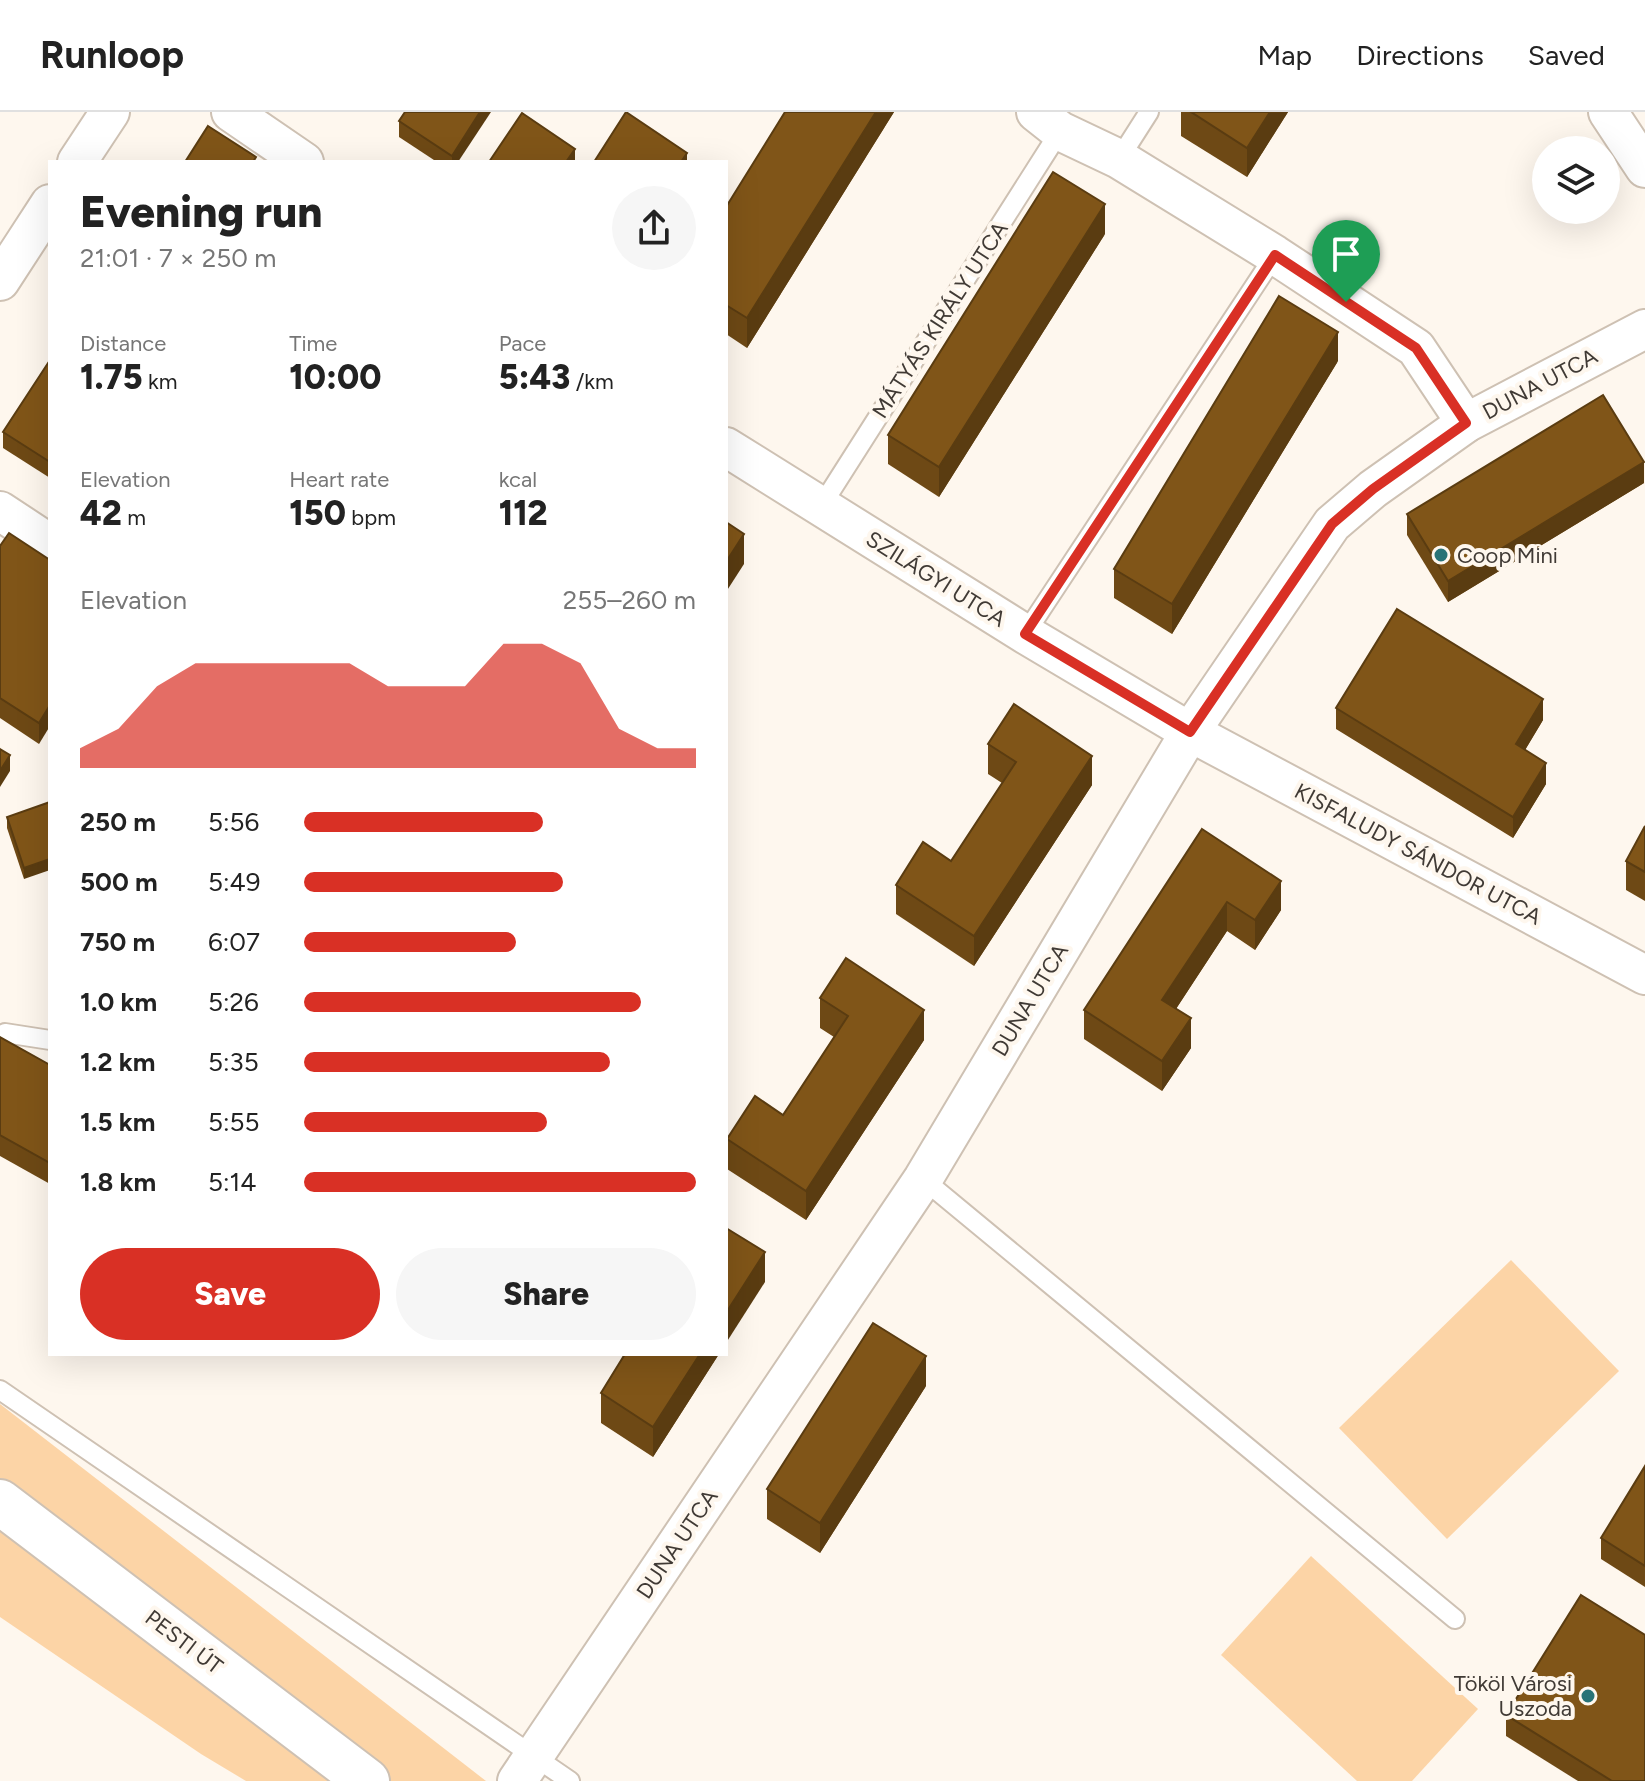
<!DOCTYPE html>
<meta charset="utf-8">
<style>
:root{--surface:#fff;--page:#f6f6f6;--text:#222;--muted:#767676;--line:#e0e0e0;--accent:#d93025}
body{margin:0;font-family:Figtree,sans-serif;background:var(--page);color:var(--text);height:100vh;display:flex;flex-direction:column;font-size:30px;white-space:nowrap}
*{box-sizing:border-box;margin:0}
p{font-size:26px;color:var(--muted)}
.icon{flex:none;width:44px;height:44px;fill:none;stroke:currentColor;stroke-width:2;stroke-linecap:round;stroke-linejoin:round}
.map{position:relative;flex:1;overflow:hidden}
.sheet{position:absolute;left:48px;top:48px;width:680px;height:1196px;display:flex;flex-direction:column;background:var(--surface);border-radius:0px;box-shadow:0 8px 32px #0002}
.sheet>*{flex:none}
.fabs{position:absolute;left:1532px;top:24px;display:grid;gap:16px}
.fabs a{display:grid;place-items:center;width:88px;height:88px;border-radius:50%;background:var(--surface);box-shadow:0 8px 32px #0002;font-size:40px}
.pin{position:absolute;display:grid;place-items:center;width:68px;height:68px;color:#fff;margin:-82px -34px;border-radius:50% 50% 50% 0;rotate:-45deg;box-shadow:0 0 8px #0007}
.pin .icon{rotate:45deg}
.round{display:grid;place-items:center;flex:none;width:84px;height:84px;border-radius:42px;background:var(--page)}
.head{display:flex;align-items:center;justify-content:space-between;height:136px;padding:0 32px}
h1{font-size:44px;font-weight:800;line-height:60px}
.stats{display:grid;grid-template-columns:repeat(3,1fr);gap:12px;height:136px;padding:8px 32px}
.stats div{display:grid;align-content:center}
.stats b{font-size:34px;font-weight:800}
.stats small{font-size:22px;font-weight:400}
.stats p{font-size:22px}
.chart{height:224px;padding:16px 32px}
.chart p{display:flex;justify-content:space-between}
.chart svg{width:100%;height:144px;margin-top:8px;fill:var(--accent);opacity:.7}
.primary-button{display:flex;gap:16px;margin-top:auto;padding:16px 32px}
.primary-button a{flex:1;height:92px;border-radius:48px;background:var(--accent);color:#fff;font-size:32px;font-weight:800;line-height:92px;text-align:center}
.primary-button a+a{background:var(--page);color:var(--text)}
ul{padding:0 32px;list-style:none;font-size:26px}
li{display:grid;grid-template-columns:128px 96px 1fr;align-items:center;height:60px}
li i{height:20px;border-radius:10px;background:var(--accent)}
header{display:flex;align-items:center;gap:48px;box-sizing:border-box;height:112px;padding:0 40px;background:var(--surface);border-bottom:2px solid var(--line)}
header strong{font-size:38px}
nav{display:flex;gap:44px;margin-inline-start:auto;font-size:28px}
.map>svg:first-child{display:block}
.green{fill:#fcd4a6}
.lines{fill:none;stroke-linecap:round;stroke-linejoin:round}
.lane-casing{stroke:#cec1b3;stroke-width:22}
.street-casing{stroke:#cec1b3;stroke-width:42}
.secondary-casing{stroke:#cec1b3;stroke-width:48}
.lane{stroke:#fff;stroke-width:18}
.street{stroke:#fff;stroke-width:38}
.secondary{stroke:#fff;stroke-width:44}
.wall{fill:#6e4915}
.shaded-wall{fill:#5a3c11}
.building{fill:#805518;stroke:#5a3c11;stroke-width:2}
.route-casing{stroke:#fff;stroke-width:16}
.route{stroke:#d93025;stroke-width:10}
.poi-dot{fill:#287377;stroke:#fef7ee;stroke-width:3}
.labels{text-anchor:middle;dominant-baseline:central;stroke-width:8;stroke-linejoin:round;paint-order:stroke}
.street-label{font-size:22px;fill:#403a35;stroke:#fef7ee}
.poi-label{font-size:22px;fill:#403a35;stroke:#fef7ee;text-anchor:start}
</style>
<header>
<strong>Runloop</strong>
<nav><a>Map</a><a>Directions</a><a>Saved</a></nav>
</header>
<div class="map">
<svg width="1645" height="1669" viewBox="0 0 1645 1669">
<rect width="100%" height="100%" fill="#fef7ee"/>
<!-- green -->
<g class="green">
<path d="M 1511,1148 L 1619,1259 L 1447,1427 L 1339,1316 Z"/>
<path d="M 0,1292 L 486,1669 L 246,1669 L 201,1642 L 0,1505 Z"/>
<path d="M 1311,1444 L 1478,1597 L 1412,1669 L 1357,1669 L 1221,1543 Z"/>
</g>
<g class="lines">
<defs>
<g id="lane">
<path d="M 1119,47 L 1149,0"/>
<path d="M 820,396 L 1060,19"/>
<path d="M 1025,522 L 1275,143"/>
<path d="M 5,921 L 50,928"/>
<path d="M 923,1067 L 1455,1507"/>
<path d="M 0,1278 L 570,1669"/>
</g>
<g id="street">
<path d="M 231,0 L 304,50"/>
<path d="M 1036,0 L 1060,19 L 1119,47 L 1275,143 L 1416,236 L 1466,311"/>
<path d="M 1608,0 L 1645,56"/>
<path d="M 77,50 L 110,0"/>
<path d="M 0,169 L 50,92"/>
<path d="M 726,335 L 1025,522 L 1190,620 L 1645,863"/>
<path d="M 0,399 L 50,432"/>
<path d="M 517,1669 L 923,1067 L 1190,620 L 1332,412 L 1373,377 L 1466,311 L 1645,217"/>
</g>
<path id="secondary" d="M 0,1390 L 367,1669"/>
</defs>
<!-- lane casing -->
<use href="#lane" class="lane-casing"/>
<!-- street casing -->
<use href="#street" class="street-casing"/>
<!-- secondary casing -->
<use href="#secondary" class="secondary-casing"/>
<!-- lane -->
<use href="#lane" class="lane"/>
<!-- street -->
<use href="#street" class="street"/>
<!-- secondary -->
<use href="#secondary" class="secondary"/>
</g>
<!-- wall -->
<g class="wall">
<path d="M 405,0 L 458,50 L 437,50 L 399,25 L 399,9 Z"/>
<path d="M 785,0 L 894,0 L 747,236 L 726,222 L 726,95 Z"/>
<path d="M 1181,0 L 1288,0 L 1247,65 L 1181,24 Z"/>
<path d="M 1105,122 L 939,385 L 888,352 L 888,323 Z"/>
<path d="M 50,248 L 50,366 L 3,336 L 3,320 Z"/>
<path d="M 1338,249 L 1172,522 L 1114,486 L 1114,457 Z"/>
<path d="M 1644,371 L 1448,490 L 1407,423 L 1407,402 Z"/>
<path d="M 0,434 L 50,448 L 39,632 L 0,606 Z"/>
<path d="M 1336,596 L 1543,608 L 1525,638 L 1546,672 L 1513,726 L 1336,617 Z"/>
<path d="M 988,632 L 1092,673 L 974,854 L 896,802 L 896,773 L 951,749 L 1002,671 L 988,662 Z"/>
<path d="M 50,690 L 24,767 L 7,716 L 7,705 Z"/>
<path d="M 1645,714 L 1645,789 L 1626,778 L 1626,749 Z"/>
<path d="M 1202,717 L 1281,798 L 1255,838 L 1227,819 L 1176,897 L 1191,936 L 1162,979 L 1084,927 L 1084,898 Z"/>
<path d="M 820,886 L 924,928 L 806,1108 L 727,1057 L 727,1027 L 783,1003 L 834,925 L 820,916 Z"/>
<path d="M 0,925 L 50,953 L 50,1072 L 0,1044 Z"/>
<path d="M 625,1242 L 719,1242 L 653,1345 L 601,1311 L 601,1281 Z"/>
<path d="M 926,1274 L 820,1441 L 767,1407 L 767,1377 Z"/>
<path d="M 1645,1354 L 1645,1475 L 1601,1447 L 1601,1426 Z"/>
<path d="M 1506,1603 L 1645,1669 L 1578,1669 L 1506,1624 Z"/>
</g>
<!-- shaded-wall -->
<g class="shaded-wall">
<path d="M 480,0 L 491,0 L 458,50 L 452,50 L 452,44 Z"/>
<path d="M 876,0 L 894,0 L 747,236 L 747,206 Z"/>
<path d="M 1270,0 L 1288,0 L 1247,65 L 1247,36 Z"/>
<path d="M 575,37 L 575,48 L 573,50 L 566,50 Z"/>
<path d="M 687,41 L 687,50 L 681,50 Z"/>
<path d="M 1105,92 L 1105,122 L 939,385 L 939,355 Z"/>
<path d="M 1338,220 L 1338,249 L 1172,522 L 1172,492 Z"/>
<path d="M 1644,350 L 1644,371 L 1448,490 L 1448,469 Z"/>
<path d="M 744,422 L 744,452 L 726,480 L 726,450 Z"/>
<path d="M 1543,587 L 1543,608 L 1516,653 L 1516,632 Z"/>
<path d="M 50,593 L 50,614 L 39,632 L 39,611 Z"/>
<path d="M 10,643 L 10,659 L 0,675 L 0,659 Z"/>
<path d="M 1092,644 L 1092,673 L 974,854 L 974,824 Z"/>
<path d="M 1546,651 L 1546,672 L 1513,726 L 1513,705 Z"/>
<path d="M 50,747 L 50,758 L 24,767 L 24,756 Z"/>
<path d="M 1281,769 L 1281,798 L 1255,838 L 1255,808 Z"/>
<path d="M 1227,790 L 1227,819 L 1162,918 L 1162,888 Z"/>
<path d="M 924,898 L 924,928 L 806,1108 L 806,1079 Z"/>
<path d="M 1191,906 L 1191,936 L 1162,979 L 1162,949 Z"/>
<path d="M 765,1140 L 765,1170 L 726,1231 L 726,1201 Z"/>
<path d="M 700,1242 L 719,1242 L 653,1345 L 653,1315 Z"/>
<path d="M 926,1244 L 926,1274 L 820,1441 L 820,1411 Z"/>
</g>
<!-- building -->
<g class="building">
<path d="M 405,0 L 480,0 L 452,44 L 399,9 Z"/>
<path d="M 626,0 L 687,41 L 681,50 L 594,50 Z"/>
<path d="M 785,0 L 876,0 L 747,206 L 726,193 L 726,95 Z"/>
<path d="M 1191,0 L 1270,0 L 1247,36 Z"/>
<path d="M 522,1 L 575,37 L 566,50 L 489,50 Z"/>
<path d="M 208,14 L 256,45 L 253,50 L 185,50 Z"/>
<path d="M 1053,60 L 1105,92 L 939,355 L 888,323 Z"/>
<path d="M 1279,184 L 1338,220 L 1172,492 L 1114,457 Z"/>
<path d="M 50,248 L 50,350 L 3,320 Z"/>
<path d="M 1603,283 L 1644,350 L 1448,469 L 1407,402 Z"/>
<path d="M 726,410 L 744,422 L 726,450 Z"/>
<path d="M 9,421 L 50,448 L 50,593 L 39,611 L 0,586 L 0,434 Z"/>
<path d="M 1397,497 L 1543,587 L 1516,632 L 1546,651 L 1513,705 L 1336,596 Z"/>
<path d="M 1014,592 L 1092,644 L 974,824 L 896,773 L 923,730 L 951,749 L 1016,650 L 988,632 Z"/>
<path d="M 0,637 L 10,643 L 0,659 Z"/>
<path d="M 50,690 L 50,747 L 24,756 L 7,705 Z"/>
<path d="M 1645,714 L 1645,760 L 1626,749 Z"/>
<path d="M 1202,717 L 1281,769 L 1255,808 L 1227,790 L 1162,888 L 1191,906 L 1162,949 L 1084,898 Z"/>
<path d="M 846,846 L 924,898 L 806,1079 L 727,1027 L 755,984 L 783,1003 L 848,904 L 820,886 Z"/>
<path d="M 0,925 L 50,953 L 50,1051 L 0,1023 Z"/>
<path d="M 726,1116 L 765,1140 L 726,1201 Z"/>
<path d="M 873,1211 L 926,1244 L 820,1411 L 767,1377 Z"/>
<path d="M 625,1242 L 700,1242 L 653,1315 L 601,1281 Z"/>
<path d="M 1645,1354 L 1645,1454 L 1601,1426 Z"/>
<path d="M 1581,1483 L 1645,1523 L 1645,1669 L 1612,1669 L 1506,1603 Z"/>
</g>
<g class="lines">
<defs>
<path id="route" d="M 1275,143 L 1416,236 L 1466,311 L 1373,377 L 1332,412 L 1190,620 L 1025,522 Z"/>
</defs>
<!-- route casing -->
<use href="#route" class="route-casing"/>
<!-- route -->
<use href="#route" class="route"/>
</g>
<!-- markers -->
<g class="poi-dot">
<circle cx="1441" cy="443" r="8"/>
<circle cx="1588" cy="1584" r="8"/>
</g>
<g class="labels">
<!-- street labels -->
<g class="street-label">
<text transform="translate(940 208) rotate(-57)">MÁTYÁS KIRÁLY UTCA</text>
<text transform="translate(1540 272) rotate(-28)">DUNA UTCA</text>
<text transform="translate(936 467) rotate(32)">SZILÁGYI UTCA</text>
<text transform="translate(1418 742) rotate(28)">KISFALUDY SÁNDOR UTCA</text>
<text transform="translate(1030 888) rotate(-59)">DUNA UTCA</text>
<text transform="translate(677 1432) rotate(-56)">DUNA UTCA</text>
<text transform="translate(184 1530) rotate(37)">PESTI ÚT</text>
</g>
<!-- poi labels -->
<g class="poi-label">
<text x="1457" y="443">Coop Mini</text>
<text x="1572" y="1571" text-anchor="end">Tököl Városi<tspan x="1572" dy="25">Uszoda</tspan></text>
</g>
</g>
</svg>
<div class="fabs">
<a><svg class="icon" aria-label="layers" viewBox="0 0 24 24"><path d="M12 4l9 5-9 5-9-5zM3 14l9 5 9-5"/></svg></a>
</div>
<div class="pin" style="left:1346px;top:190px;background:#1e9e55"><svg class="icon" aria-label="arrive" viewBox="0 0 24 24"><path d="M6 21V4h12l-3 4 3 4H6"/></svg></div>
<section class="sheet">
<div class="head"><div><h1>Evening run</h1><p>21:01 · 7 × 250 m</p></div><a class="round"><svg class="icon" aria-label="share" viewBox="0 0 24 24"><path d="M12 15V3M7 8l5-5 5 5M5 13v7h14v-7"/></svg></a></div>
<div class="stats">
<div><p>Distance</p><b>1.75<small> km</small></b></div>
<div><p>Time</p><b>10:00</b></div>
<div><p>Pace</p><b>5:43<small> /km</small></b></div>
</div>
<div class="stats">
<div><p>Elevation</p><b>42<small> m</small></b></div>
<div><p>Heart rate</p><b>150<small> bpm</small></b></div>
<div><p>kcal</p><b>112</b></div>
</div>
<div class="chart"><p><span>Elevation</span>255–260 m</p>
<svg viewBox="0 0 160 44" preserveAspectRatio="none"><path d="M0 44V38L10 32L20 19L30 12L40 12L50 12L60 12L70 12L80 19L90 19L100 19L110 6L120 6L130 12L140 32L150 38L160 38V44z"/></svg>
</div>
<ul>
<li><b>250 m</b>5:56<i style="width:61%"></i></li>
<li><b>500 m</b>5:49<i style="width:66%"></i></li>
<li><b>750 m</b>6:07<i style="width:54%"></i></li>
<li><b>1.0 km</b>5:26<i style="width:86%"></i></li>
<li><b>1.2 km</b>5:35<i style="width:78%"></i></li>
<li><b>1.5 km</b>5:55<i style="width:62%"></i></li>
<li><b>1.8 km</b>5:14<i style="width:100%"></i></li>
</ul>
<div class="primary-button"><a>Save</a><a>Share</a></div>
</section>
</div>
